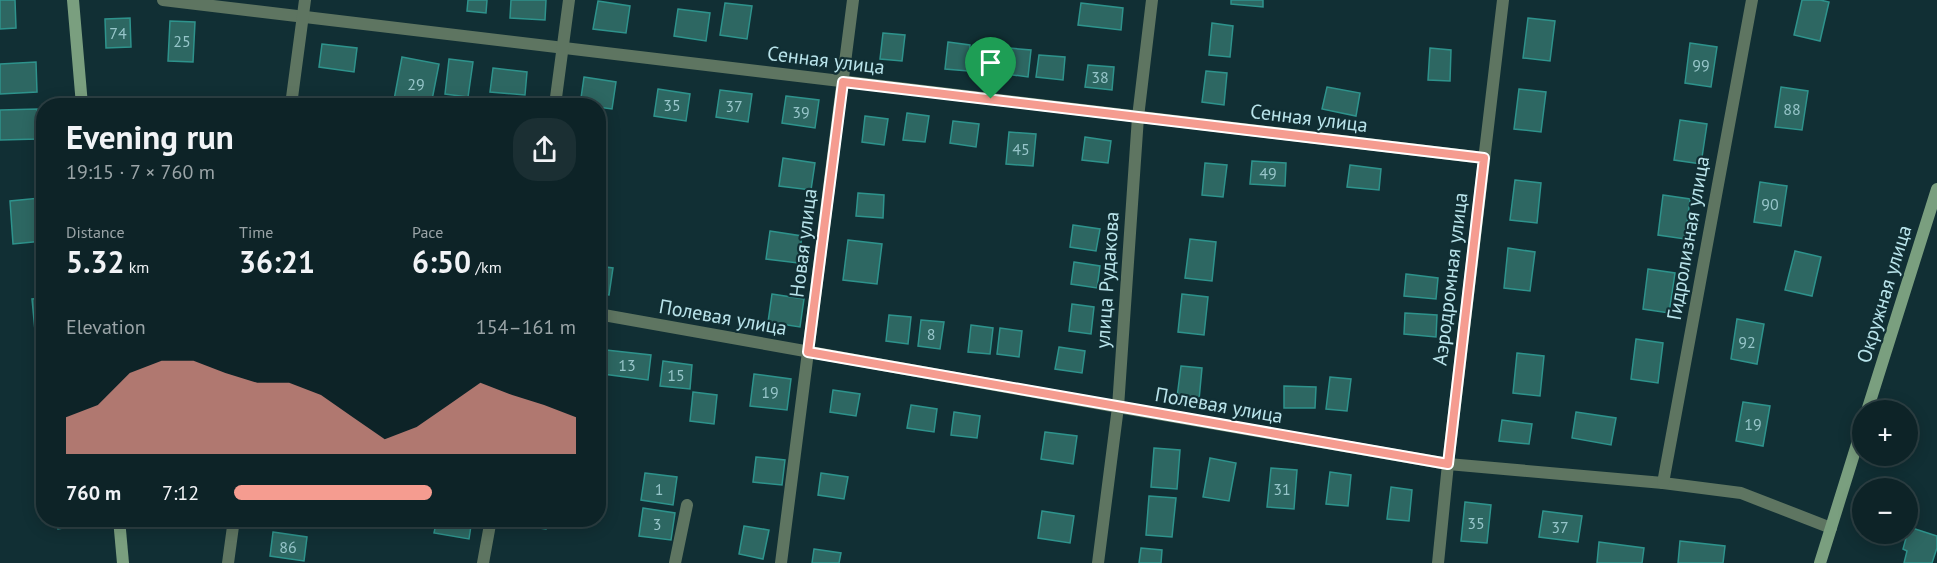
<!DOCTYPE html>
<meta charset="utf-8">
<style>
:root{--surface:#0d2327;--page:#1b2f33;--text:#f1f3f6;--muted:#9aa4a7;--line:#2d4044;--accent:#f59c90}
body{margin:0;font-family:"PT Sans",sans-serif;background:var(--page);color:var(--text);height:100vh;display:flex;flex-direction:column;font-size:22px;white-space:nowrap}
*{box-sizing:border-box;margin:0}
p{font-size:20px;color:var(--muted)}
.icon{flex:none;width:33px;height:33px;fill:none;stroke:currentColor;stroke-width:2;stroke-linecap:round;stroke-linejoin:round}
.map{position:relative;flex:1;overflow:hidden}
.drawer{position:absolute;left:36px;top:98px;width:570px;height:429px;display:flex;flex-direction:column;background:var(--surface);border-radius:24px;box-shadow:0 3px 15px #0003,0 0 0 2px var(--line)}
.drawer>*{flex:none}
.controls{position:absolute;left:1852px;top:400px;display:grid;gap:12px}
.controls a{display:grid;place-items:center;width:66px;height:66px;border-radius:50%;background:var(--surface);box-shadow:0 3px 15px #0003,0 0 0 2px var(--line);font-size:30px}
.pin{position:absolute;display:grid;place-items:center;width:51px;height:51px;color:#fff;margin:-62px -26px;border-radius:50% 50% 50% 0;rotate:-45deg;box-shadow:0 0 6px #0007}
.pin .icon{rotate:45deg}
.round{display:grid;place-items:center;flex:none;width:63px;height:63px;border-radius:24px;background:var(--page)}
.head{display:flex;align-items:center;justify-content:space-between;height:102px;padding:0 30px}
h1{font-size:33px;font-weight:700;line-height:45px}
.stats{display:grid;grid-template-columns:repeat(3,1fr);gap:9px;height:102px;padding:6px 30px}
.stats div{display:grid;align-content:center}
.stats b{font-size:30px;font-weight:700}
.stats small{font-size:16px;font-weight:400}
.stats p{font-size:16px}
.chart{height:168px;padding:12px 30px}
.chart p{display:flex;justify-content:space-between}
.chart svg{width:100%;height:108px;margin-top:6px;fill:var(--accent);opacity:.7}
ul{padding:0 30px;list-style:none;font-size:20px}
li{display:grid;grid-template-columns:96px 72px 1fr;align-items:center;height:45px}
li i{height:15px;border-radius:8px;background:var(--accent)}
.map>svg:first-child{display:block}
.building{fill:#2d6762;stroke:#2e938c;stroke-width:1.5}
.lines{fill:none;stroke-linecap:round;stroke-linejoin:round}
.street{stroke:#5e7561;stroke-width:12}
.secondary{stroke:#7a9f7f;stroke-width:12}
.route-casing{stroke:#fff;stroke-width:12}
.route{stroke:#f59c90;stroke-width:8}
.labels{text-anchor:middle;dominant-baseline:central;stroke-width:4.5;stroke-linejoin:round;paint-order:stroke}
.number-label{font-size:16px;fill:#96c5c9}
.street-label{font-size:20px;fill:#b9e4eb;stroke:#112f34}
</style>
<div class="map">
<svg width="1937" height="563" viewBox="0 0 1937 563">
<rect width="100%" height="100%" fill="#112f34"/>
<!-- building -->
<g class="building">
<path d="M 0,0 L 15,0 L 16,28 L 0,29 Z"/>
<path d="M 468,0 L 487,0 L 486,13 L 467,11 Z"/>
<path d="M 511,0 L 546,0 L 545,20 L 510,18 Z"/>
<path d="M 1231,0 L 1263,0 L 1263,7 L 1231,4 Z"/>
<path d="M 1802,0 L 1820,0 L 1829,2 L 1820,41 L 1794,35 Z"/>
<path d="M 598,1 L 630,6 L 626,33 L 593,29 Z"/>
<path d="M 725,3 L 752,6 L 747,39 L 720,35 Z"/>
<path d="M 1081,3 L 1123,8 L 1121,30 L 1078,25 Z"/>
<path d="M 678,9 L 710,13 L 706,41 L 674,36 Z"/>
<path d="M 130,18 L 131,47 L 106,48 L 105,19 Z"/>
<path d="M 1528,18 L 1555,21 L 1550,61 L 1523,58 Z"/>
<path d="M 170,21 L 195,22 L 193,62 L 168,61 Z"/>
<path d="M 1212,23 L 1233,26 L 1230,57 L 1209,55 Z"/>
<path d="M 883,33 L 905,35 L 902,61 L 880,59 Z"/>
<path d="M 948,42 L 970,45 L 968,71 L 945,69 Z"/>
<path d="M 1690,43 L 1717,47 L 1711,87 L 1685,83 Z"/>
<path d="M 322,44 L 357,48 L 354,72 L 319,67 Z"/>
<path d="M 1009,48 L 1031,50 L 1028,77 L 1006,74 Z"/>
<path d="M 1430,48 L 1451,50 L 1450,81 L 1428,80 Z"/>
<path d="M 1039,55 L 1065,57 L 1063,80 L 1036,77 Z"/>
<path d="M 402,57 L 439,64 L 431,105 L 393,105 Z"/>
<path d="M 449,59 L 473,62 L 468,97 L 445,94 Z"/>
<path d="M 36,62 L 37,92 L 0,94 L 0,64 Z"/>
<path d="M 1088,65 L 1114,67 L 1112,90 L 1085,87 Z"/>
<path d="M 493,68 L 527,72 L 525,95 L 490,92 Z"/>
<path d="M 1206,71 L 1227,73 L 1224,105 L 1202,102 Z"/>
<path d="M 584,77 L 616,82 L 612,109 L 598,107 L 598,105 L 580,105 Z"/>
<path d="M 1327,87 L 1360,93 L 1356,116 L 1322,109 Z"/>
<path d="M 1781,87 L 1808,91 L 1802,130 L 1775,127 Z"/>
<path d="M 658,89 L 690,94 L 686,121 L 654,116 Z"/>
<path d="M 1519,89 L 1546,92 L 1541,132 L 1514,129 Z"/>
<path d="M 720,90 L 752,94 L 748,122 L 716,117 Z"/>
<path d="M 786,96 L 819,100 L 815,128 L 782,123 Z"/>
<path d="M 231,99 L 259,103 L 258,105 L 230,105 Z"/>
<path d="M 37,109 L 38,139 L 0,140 L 0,110 Z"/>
<path d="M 907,113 L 929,116 L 925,142 L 903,140 Z"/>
<path d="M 865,116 L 888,119 L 884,145 L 862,142 Z"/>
<path d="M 1680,120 L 1707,124 L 1701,164 L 1674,160 Z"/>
<path d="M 953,121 L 979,124 L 976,147 L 950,143 Z"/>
<path d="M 1009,132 L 1036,134 L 1033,166 L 1006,164 Z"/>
<path d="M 1085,137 L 1111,141 L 1108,163 L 1082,160 Z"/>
<path d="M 783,158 L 815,163 L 811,190 L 779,186 Z"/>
<path d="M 1252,161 L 1286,163 L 1285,186 L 1250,184 Z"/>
<path d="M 1205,163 L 1227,165 L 1223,197 L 1202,195 Z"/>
<path d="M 1350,165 L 1381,169 L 1379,190 L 1347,187 Z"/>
<path d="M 1515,180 L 1541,183 L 1537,223 L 1510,220 Z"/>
<path d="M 1760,182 L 1787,186 L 1781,226 L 1754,222 Z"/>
<path d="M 858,193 L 884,195 L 883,218 L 856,216 Z"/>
<path d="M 1663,195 L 1690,199 L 1685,239 L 1658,235 Z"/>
<path d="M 40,198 L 43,241 L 13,244 L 10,201 Z"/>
<path d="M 1073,225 L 1100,229 L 1096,251 L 1070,247 Z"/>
<path d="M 770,231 L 802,236 L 798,263 L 766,259 Z"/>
<path d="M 1190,239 L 1216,242 L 1212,281 L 1185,278 Z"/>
<path d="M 848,240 L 882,244 L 877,284 L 843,280 Z"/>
<path d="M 1508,248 L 1535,252 L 1530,291 L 1504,288 Z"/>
<path d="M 1795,251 L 1821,257 L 1812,296 L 1785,290 Z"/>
<path d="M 1074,262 L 1100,266 L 1097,288 L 1071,284 Z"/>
<path d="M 598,266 L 613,268 L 609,295 L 598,294 Z"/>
<path d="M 1648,269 L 1675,273 L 1669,313 L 1643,309 Z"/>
<path d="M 1406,274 L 1438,278 L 1436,299 L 1404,296 Z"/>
<path d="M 772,294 L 804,299 L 800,327 L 768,322 Z"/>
<path d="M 1182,294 L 1208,297 L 1204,335 L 1178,332 Z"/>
<path d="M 44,298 L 44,341 L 36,341 L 32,299 Z"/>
<path d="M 1072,304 L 1094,307 L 1091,334 L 1069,331 Z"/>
<path d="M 1405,313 L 1437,315 L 1436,337 L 1404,334 Z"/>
<path d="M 889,315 L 911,317 L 908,344 L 886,341 Z"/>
<path d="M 1737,319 L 1764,324 L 1757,364 L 1731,359 Z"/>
<path d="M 921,320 L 944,322 L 940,349 L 918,346 Z"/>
<path d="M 971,325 L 993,328 L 990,354 L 968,352 Z"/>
<path d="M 1000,328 L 1022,331 L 1019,357 L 997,354 Z"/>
<path d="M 1636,339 L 1663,343 L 1658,383 L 1631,379 Z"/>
<path d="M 1059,347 L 1085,351 L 1082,373 L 1055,369 Z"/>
<path d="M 606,350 L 651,355 L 648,380 L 603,374 Z"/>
<path d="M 1517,353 L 1544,356 L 1540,396 L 1513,393 Z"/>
<path d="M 663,361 L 692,365 L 690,389 L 660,386 Z"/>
<path d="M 1181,366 L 1202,368 L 1199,400 L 1177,397 Z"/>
<path d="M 754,374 L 791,379 L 787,410 L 750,406 Z"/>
<path d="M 1330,377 L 1351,379 L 1347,411 L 1326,409 Z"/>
<path d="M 1284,386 L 1316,387 L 1315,408 L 1284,408 Z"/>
<path d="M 833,390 L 860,394 L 856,416 L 830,412 Z"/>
<path d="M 693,392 L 717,395 L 714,424 L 690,421 Z"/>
<path d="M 1743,402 L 1770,406 L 1763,446 L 1736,441 Z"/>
<path d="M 911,405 L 937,409 L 934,432 L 907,428 Z"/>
<path d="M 954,412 L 980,416 L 977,438 L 951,435 Z"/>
<path d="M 1576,412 L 1616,418 L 1611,445 L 1572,438 Z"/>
<path d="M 1502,420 L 1532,424 L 1529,444 L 1499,441 Z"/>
<path d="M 1045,432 L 1077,436 L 1073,464 L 1041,459 Z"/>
<path d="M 1154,448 L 1180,450 L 1177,489 L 1151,487 Z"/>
<path d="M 756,457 L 785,460 L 782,485 L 753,482 Z"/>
<path d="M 1210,458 L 1236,463 L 1229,501 L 1203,497 Z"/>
<path d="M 1271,468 L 1297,470 L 1294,509 L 1267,507 Z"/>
<path d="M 1330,472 L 1351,475 L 1348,506 L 1326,504 Z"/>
<path d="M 645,473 L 677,477 L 673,505 L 641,500 Z"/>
<path d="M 821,473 L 848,477 L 844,499 L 818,495 Z"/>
<path d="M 1391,487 L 1412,490 L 1409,521 L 1387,519 Z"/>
<path d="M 1149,496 L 1176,498 L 1172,537 L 1146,535 Z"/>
<path d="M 1465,502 L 1491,505 L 1487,543 L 1461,541 Z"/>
<path d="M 643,508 L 675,513 L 671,540 L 639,536 Z"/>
<path d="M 1042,511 L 1074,516 L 1070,543 L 1038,538 Z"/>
<path d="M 1543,511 L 1582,516 L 1578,542 L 1539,537 Z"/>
<path d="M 57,519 L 87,519 L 88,524 L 58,529 Z"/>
<path d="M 437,519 L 472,519 L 469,539 L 434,533 Z"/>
<path d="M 517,519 L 547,519 L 546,529 L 517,525 Z"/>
<path d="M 744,526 L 769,530 L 763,559 L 739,554 Z"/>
<path d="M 1909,527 L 1937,536 L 1937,548 L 1932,563 L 1904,563 L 1907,551 L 1903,549 Z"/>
<path d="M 273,532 L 307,537 L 304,561 L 270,556 Z"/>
<path d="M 1680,541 L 1725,546 L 1723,563 L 1678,563 Z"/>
<path d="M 1599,542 L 1644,548 L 1642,563 L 1597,563 Z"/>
<path d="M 1141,548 L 1162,550 L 1161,563 L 1139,563 Z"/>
<path d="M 814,549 L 841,553 L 839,563 L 812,563 Z"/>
</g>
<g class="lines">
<!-- street -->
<g class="street">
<path d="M 163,0 L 1484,158"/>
<path d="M 291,105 L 305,0"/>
<path d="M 555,105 L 569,0"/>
<path d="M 598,314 L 1118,407 L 1448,464 L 1663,483 L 1741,493 L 1831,528"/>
<path d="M 1663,483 L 1752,0"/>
<path d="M 228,563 L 234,519"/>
<path d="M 483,563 L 491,519"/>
<path d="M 675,563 L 687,505"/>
<path d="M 781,563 L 853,0"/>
<path d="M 1098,563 L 1118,407 L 1138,117 L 1152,0"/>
<path d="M 1438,563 L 1448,464 L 1503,0"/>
</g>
<!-- secondary -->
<g class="secondary">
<path d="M 73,0 L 82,105"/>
<path d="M 1867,411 L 1937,189"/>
<path d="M 119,519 L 123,563"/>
<path d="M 1820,563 L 1863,425"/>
</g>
</g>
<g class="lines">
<defs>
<path id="route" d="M 843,82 L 1484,158 L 1448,464 L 808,352 Z"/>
</defs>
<!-- route casing -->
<use href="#route" class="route-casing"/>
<!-- route -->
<use href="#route" class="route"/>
</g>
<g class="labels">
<!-- number labels -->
<g class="number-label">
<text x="118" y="33">74</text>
<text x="182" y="41">25</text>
<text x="1701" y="65">99</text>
<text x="1100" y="77">38</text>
<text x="416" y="84">29</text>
<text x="672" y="105">35</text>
<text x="734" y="106">37</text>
<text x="1792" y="109">88</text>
<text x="801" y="112">39</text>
<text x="1021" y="149">45</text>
<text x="1268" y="173">49</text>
<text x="1770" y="204">90</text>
<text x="931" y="334">8</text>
<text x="1747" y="342">92</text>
<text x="627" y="365">13</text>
<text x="676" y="375">15</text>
<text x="770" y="392">19</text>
<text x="1753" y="424">19</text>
<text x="659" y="489">1</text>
<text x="1282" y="489">31</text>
<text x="1476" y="523">35</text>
<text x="657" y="524">3</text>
<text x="1560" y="527">37</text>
<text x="288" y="547">86</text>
</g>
<!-- street labels -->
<g class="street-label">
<text transform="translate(826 60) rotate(7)">Сенная улица</text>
<text transform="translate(1309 118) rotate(7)">Сенная улица</text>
<text transform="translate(1688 238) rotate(-80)">Гидролизная улица</text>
<text transform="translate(803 243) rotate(-83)">Новая улица</text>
<text transform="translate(1450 279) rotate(-83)">Аэродромная улица</text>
<text transform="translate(1107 280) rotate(-86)">улица Рудакова</text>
<text transform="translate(1884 294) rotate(-73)">Окружная улица</text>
<text transform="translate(723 317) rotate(10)">Полевая улица</text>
<text transform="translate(1219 405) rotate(10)">Полевая улица</text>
</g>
</g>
</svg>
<div class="controls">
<a>+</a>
<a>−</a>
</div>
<div class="pin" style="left:991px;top:99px;background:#1e9e55"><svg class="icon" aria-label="arrive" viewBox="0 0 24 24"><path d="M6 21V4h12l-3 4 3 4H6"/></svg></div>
<section class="drawer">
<div class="head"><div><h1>Evening run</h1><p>19:15 · 7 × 760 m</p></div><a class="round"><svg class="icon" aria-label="share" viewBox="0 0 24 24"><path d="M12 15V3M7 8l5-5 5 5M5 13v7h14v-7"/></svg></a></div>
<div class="stats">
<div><p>Distance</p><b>5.32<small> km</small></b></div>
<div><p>Time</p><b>36:21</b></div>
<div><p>Pace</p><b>6:50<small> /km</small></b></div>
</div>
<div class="chart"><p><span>Elevation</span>154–161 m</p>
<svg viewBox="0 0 160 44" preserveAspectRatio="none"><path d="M0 44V29L10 24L20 11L30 6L40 6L50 11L60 15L70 15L80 20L90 29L100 38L110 33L120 24L130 15L140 20L150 24L160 29V44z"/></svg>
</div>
<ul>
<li><b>760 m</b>7:12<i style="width:58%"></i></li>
</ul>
</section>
</div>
